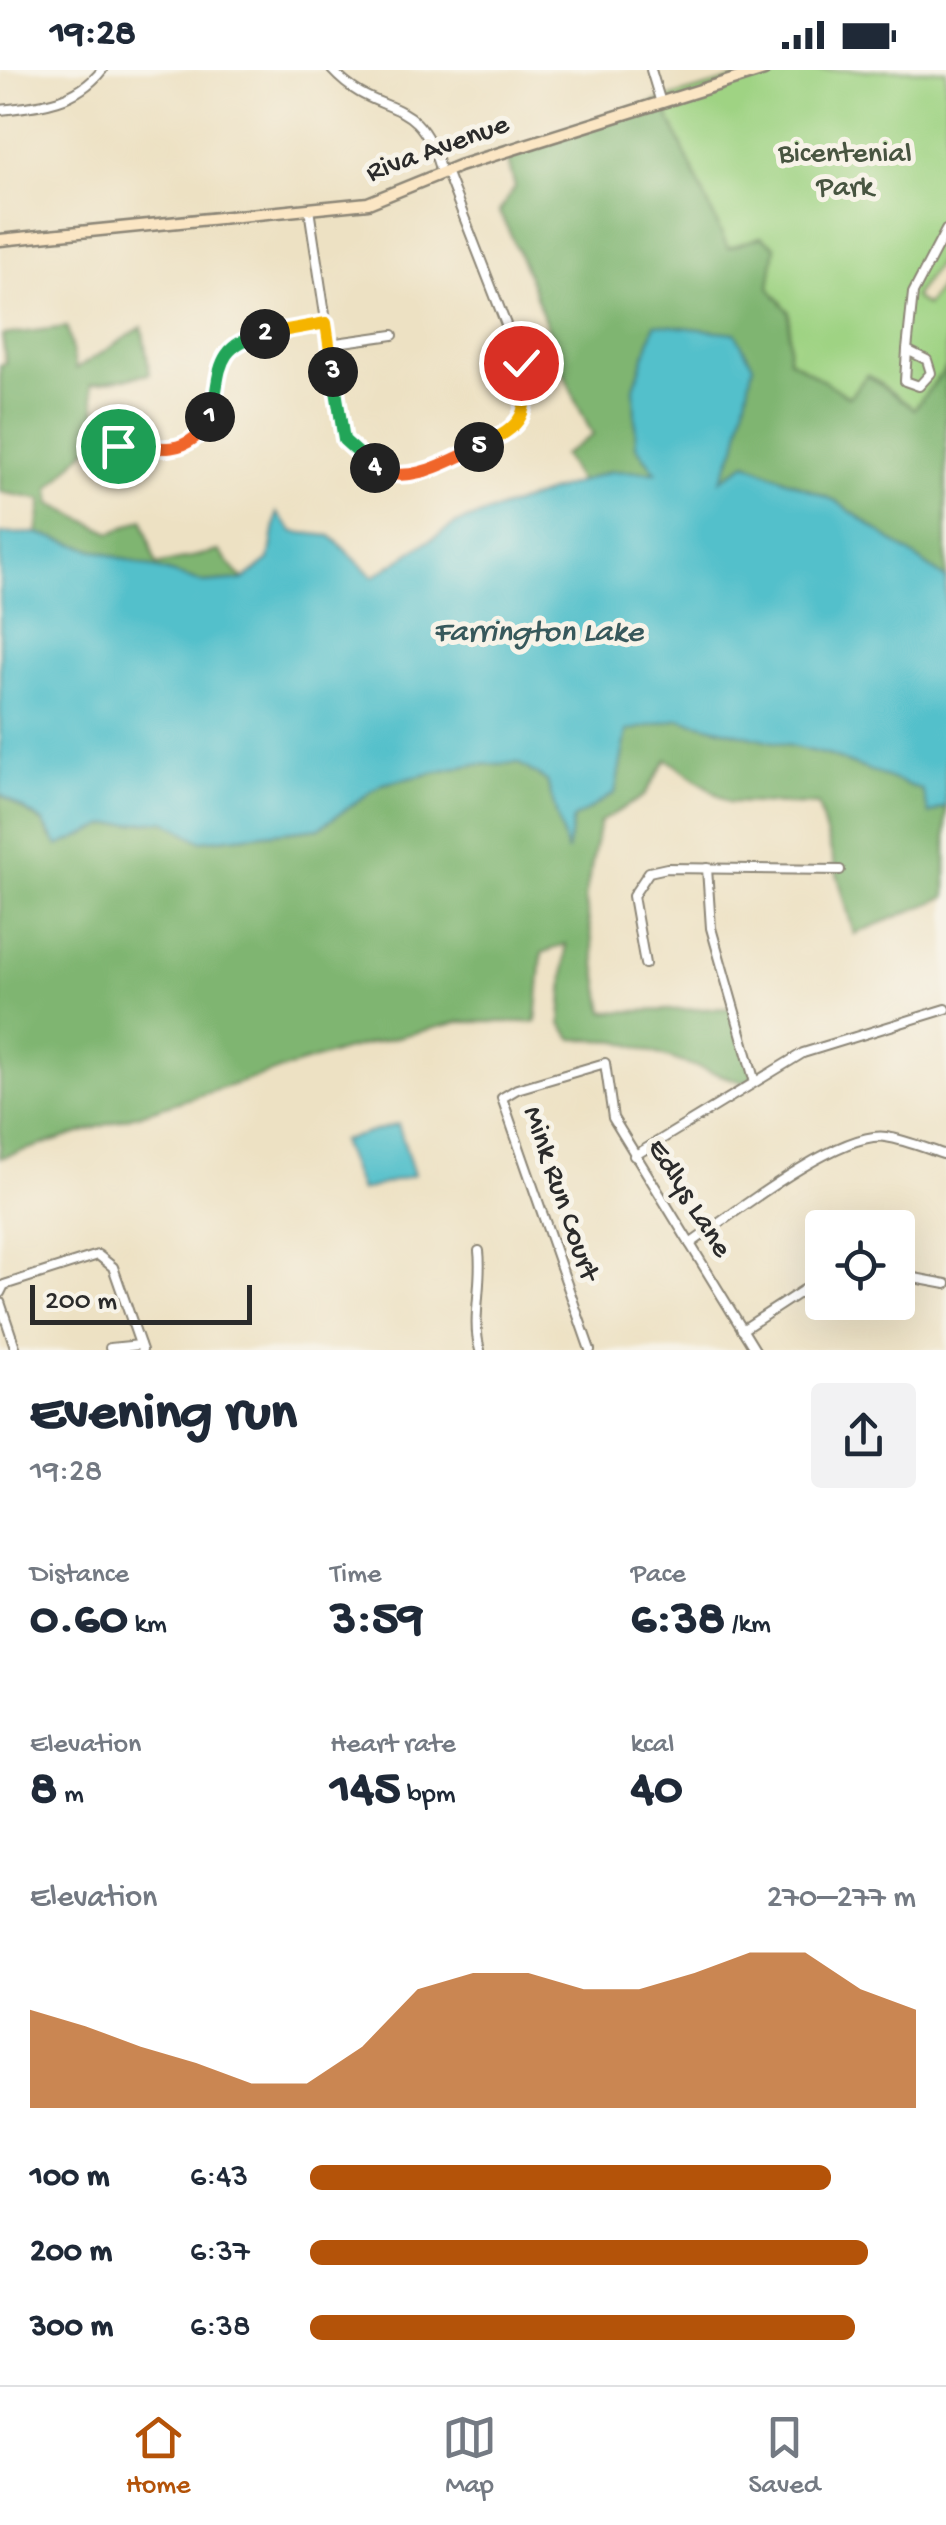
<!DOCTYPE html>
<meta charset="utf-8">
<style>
:root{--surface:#fff;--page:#f2f2f3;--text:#1f2937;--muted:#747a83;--line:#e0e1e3;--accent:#b45309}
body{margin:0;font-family:"Gochi Hand",sans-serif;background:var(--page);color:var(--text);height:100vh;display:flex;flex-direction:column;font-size:38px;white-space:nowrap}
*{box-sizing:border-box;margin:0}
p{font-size:32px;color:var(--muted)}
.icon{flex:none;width:55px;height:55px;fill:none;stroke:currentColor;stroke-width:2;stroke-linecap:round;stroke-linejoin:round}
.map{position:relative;height:1280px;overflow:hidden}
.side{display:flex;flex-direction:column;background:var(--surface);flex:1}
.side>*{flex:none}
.fabs{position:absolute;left:805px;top:1140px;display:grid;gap:20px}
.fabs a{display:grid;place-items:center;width:110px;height:110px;border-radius:10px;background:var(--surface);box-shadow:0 10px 40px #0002;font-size:50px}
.scale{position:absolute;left:30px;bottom:25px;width:222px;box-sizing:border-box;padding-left:10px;border:5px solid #2b2b2b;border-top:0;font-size:28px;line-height:35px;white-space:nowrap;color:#2b2b2b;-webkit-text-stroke:8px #f7f3e8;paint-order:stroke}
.pin{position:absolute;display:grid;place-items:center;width:85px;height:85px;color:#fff;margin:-42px;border:5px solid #fff;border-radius:50%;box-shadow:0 2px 10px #0007}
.km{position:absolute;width:50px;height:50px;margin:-25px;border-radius:50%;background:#222;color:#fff;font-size:28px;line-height:50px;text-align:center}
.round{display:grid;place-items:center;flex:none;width:105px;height:105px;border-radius:10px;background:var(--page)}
.head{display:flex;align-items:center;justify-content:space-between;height:170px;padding:0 30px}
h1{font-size:55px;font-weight:800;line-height:75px}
.figures{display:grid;grid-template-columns:repeat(3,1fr);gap:15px;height:170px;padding:10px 30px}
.figures div{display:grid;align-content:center}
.figures b{font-size:50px;font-weight:800}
.figures small{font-size:28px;font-weight:400}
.figures p{font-size:28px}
.chart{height:280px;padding:20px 30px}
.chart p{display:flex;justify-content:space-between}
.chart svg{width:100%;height:180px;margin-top:10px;fill:var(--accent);opacity:.7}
ul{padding:0 30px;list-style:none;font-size:32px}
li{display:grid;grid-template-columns:160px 120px 1fr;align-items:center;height:75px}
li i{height:25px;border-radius:12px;background:var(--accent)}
.status{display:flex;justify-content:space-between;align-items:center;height:70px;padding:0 50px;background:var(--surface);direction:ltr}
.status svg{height:28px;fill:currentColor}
.tab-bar{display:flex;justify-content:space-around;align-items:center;height:140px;border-top:2px solid var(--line);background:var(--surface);font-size:28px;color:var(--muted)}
.tab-bar a{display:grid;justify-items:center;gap:5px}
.tab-bar .current{color:var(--accent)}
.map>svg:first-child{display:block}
.green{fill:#9fd383;stroke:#657f57;stroke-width:2.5}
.forest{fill:#7fb571;stroke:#55704e;stroke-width:2.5}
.water{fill:#53c0cb;stroke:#3f767b;stroke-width:2.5}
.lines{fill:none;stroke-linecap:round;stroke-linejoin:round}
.street-casing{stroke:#8c8677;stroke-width:12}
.secondary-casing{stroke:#8c8677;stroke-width:15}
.street{stroke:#fff;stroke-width:8}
.secondary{stroke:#fbe6c4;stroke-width:10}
.split-1-casing{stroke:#fff;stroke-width:20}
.split-2-casing{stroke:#fff;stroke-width:20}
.split-3-casing{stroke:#fff;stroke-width:20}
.split-4-casing{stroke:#fff;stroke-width:20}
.split-5-casing{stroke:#fff;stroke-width:20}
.split-6-casing{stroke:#fff;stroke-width:20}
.split-1{stroke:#f0652b;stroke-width:12}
.split-2{stroke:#22a559;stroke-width:12}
.split-3{stroke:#f5b400;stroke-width:12}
.split-4{stroke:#22a559;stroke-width:12}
.split-5{stroke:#f0652b;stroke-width:12}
.split-6{stroke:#f5b400;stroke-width:12}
.labels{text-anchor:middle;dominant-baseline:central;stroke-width:10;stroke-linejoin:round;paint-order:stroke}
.street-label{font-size:30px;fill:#2b2b2b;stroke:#f7f3e8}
.park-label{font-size:30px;fill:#485541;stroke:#f7f3e8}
.water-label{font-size:32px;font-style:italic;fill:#37585b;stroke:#f7f3e8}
</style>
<div class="status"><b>19:28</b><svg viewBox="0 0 49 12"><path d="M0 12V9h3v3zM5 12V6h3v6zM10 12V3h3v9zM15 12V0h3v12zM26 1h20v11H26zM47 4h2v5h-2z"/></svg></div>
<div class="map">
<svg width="946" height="1280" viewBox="0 0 946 1280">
<rect width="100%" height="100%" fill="#f7f3e8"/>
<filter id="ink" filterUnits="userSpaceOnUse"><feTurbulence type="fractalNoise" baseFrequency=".01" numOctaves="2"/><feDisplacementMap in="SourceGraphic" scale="20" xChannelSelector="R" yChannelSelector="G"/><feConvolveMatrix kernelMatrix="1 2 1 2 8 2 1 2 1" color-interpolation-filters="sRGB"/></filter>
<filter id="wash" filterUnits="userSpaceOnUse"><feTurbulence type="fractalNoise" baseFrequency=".0048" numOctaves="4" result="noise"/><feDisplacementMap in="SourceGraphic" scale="40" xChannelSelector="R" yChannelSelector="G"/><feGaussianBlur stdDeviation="2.25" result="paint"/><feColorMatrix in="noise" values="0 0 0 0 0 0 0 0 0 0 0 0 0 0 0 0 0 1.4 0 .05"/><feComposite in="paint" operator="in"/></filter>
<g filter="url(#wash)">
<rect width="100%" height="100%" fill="#ede1c3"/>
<!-- green -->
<path class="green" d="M 766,0 L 946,0 L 946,182 L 914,227 L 926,236 L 946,209 L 946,298 L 914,339 L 868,305 L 849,328 L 789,289 L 789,242 L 768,218 L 761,167 L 728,179 L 661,30 Z"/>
<!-- forest -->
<g class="forest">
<path d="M 661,30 L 728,178 L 761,167 L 775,176 L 769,218 L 789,242 L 789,289 L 849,327 L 867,305 L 914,339 L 946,298 L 946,509 L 836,431 L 746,393 L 720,411 L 611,401 L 579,412 L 563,385 L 593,365 C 554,295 538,213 499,142 L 515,117 L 507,87 Z"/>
<path d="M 67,257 L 76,299 L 142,257 L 150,304 L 91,314 L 100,365 L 50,418 L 51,434 L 111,463 L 143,449 L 156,495 L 219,481 L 243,510 L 204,513 L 37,463 L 42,430 L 0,422 L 0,295 L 6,293 L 2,265 Z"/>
<path d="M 679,649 L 828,685 L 923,720 L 929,743 L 946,736 L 946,827 L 854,864 L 818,735 L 728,732 L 667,689 L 644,726 L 600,752 L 585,828 L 604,942 L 733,938 L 754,1007 L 744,1013 L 619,971 L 573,969 L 561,954 L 566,874 L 542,883 L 536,952 L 459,952 L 344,980 L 0,1088 L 0,724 L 43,753 L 51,768 L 107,755 L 165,751 L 200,771 L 319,758 L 382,714 L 471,695 L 518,693 L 547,711 L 567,779 L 573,749 L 615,723 L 627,661 Z"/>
</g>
<!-- water -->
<g class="water">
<path d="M 655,254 L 735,263 L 753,295 L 736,377 L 721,410 L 746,393 L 836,431 L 946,509 L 946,736 L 929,744 L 922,720 L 828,685 L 679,649 L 627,661 L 615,723 L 573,749 L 567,782 L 547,711 L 518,693 L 471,695 L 382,714 L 319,758 L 200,771 L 165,751 L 107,755 L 58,776 L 43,752 L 0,724 L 0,464 L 37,463 L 204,513 L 243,510 L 269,490 L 277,443 L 294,462 L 331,466 L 373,507 L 455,454 L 611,401 L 656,402 L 636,376 L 634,317 Z"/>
<path d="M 398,1054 L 414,1105 L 360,1121 L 341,1071 Z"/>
</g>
</g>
<g filter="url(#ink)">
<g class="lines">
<defs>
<g id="street">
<path d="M 332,0 C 380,52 419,18 441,103"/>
<path d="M 651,0 L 661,33"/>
<path d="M 0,40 C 40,36 76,33 102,0"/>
<path d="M 309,139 L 344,370 L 365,391 L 396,406 L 413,405 L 512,361 C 528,339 526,319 521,293 L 446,101"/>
<path d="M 329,274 L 393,265"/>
<path d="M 907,280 L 913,223 L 946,160"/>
<path d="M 907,280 L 927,290 L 931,303 L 919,316 L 905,311 Z"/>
<circle cx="104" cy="367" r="17"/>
<path d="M 121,371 C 155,380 200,388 212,342 C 219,317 212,297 235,277 C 256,258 298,258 326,253"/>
<path d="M 707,798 L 711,858 L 754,1009"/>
<path d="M 645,894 L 633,826 L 649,802 L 667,798 L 840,800"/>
<path d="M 634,1086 L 803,983 L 946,939"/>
<path d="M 690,1174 C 730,1146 840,1060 886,1067 C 906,1070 927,1079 946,1085"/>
<path d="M 479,1181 C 483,1213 471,1250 480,1280"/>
<path d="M 898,1205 L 946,1214"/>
<path d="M 0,1223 L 4,1215 L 98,1185 L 113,1197 L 142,1280"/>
<path d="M 0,1232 L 16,1280"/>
<path d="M 742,1260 L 822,1208"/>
<path d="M 110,1278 L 140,1275"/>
<path d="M 590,1280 L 502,1028 L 517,1019 L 605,993 L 613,1048 L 755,1280"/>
</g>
<path id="secondary" d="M 0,170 L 368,133 L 459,96 L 764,0"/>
</defs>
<!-- street casing -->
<use href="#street" class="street-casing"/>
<!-- secondary casing -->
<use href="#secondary" class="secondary-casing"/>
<!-- street -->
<use href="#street" class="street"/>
<!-- secondary -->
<use href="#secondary" class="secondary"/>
</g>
</g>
<g class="lines" filter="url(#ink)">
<defs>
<path id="split-1" d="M 118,376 L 120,370 C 156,381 191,387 210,347"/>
<path id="split-2" d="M 210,347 C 223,311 208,275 265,264"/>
<path id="split-3" d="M 265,264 L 326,253 L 333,302"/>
<path id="split-4" d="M 333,302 L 344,370 L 375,398"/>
<path id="split-5" d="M 375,398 C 407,417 449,391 479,377"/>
<path id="split-6" d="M 479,377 C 525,355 530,345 521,293"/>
</defs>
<!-- split-1 casing -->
<use href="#split-1" class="split-1-casing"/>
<!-- split-2 casing -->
<use href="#split-2" class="split-2-casing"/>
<!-- split-3 casing -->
<use href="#split-3" class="split-3-casing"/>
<!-- split-4 casing -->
<use href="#split-4" class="split-4-casing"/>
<!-- split-5 casing -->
<use href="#split-5" class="split-5-casing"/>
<!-- split-6 casing -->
<use href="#split-6" class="split-6-casing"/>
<!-- split-1 -->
<use href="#split-1" class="split-1"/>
<!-- split-2 -->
<use href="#split-2" class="split-2"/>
<!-- split-3 -->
<use href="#split-3" class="split-3"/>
<!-- split-4 -->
<use href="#split-4" class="split-4"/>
<!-- split-5 -->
<use href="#split-5" class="split-5"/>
<!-- split-6 -->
<use href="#split-6" class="split-6"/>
</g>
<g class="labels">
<!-- street labels -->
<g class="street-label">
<text transform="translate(438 80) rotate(-20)">Riva Avenue</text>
<text transform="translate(559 1124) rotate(71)">Mink Run Court</text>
<text transform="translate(688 1129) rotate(58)">Edlys Lane</text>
</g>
<!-- park labels -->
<g class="park-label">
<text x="845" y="85">Bicentenial<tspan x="845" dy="34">Park</tspan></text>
</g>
<!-- water labels -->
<g class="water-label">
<text x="538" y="564">Farrington Lake</text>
</g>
</g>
</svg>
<div class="fabs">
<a><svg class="icon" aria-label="locate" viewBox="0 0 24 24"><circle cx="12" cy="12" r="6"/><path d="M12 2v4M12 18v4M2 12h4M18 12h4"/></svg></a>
</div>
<div class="scale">200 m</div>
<div class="pin" style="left:118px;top:376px;background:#1e9e55"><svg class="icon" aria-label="arrive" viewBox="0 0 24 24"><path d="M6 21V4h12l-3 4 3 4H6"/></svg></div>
<div class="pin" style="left:521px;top:293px;background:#d93025"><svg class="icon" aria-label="check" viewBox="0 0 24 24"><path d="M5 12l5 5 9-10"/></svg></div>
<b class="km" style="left:210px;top:347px">1</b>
<b class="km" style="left:265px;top:264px">2</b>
<b class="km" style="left:333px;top:302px">3</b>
<b class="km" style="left:375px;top:398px">4</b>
<b class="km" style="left:479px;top:377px">5</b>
</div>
<section class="side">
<div class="head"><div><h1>Evening run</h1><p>19:28</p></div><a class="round"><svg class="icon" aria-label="share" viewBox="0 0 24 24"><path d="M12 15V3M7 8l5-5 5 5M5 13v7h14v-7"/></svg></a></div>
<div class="figures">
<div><p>Distance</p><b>0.60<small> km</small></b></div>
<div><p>Time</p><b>3:59</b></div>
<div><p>Pace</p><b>6:38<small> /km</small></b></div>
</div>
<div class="figures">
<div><p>Elevation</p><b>8<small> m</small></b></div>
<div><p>Heart rate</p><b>145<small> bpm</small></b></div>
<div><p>kcal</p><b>40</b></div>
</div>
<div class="chart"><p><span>Elevation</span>270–277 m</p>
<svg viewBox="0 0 160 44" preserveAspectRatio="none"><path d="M0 44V20L10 24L20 29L30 33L40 38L50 38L60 29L70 15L80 11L90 11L100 15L110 15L120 11L130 6L140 6L150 15L160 20V44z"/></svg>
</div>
<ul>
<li><b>100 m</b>6:43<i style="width:86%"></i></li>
<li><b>200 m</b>6:37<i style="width:92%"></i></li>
<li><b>300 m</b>6:38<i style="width:90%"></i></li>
</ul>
</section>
<nav class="tab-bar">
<a class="current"><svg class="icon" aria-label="home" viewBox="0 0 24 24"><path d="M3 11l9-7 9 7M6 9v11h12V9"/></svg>Home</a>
<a><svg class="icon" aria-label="map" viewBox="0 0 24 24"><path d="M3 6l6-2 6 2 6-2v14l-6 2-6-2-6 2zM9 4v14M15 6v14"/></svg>Map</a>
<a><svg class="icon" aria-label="saved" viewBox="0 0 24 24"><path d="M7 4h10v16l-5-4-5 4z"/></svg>Saved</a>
</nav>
